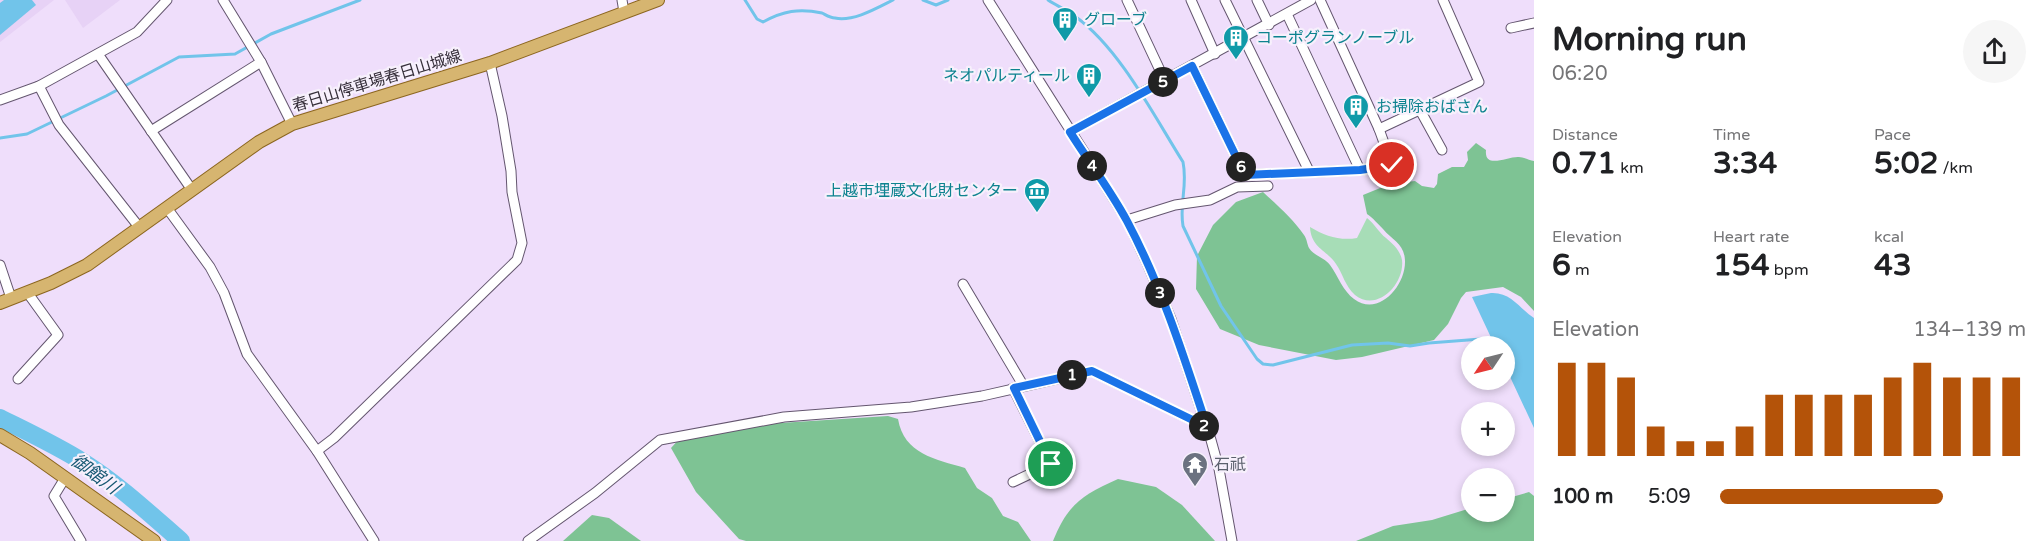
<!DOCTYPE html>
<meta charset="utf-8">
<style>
:root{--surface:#fff;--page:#f6f6f6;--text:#202124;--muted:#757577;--accent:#b45309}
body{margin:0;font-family:"Varela Round","Noto Sans JP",sans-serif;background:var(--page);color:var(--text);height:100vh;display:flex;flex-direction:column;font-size:22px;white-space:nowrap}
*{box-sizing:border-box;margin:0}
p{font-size:20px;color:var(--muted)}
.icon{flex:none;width:33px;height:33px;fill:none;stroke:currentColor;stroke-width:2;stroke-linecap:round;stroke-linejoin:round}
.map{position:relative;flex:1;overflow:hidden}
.drawer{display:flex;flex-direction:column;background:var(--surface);width:510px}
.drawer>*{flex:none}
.needle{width:39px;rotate:235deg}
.buttons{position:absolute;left:1461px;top:336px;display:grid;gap:12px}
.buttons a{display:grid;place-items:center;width:54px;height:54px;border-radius:50%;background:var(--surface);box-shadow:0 3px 9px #0003;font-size:30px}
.pin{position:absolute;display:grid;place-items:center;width:51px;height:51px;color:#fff;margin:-26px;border:3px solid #fff;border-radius:50%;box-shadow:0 2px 6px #0007}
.km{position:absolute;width:30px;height:30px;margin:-15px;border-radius:50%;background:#222;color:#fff;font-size:16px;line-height:30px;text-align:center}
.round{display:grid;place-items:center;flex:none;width:63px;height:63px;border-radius:32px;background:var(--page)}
.headline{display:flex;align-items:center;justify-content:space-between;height:102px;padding:0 18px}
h1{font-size:33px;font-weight:700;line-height:45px}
.metrics{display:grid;grid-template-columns:repeat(3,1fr);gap:9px;height:102px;padding:6px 18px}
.metrics div{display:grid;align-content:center}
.metrics b{font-size:30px;font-weight:700}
.metrics small{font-size:16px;font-weight:400}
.metrics p{font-size:16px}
.chart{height:168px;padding:12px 18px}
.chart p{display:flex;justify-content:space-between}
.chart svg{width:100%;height:108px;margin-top:6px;stroke:var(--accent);stroke-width:6}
ul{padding:0 18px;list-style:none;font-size:20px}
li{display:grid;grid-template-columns:96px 72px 1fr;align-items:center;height:45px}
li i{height:15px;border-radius:8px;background:var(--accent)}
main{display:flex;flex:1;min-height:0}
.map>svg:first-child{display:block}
.built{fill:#e7d2f6}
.green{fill:#a7ddb7}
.forest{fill:#7ec394}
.water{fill:#71c4ea}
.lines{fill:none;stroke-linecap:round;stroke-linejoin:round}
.stream{stroke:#71c4ea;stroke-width:3}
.river{stroke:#71c4ea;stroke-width:18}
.minor-casing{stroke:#64566f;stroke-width:11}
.major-casing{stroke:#8c661f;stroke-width:14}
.minor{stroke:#fff;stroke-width:9}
.major{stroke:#d6b570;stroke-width:12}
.route-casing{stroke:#fff;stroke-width:12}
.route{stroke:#1a73e8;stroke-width:8}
.labels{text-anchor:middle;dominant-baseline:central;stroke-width:4.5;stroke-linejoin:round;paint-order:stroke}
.culture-label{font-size:16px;fill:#0d838f;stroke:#f7f0fc;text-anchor:start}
.street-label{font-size:16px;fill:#362f3a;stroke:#f7f0fc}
.worship-label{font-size:16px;fill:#5b616d;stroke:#f7f0fc;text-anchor:start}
.water-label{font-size:18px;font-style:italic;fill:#155772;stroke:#f7f0fc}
</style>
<main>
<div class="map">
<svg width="1534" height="541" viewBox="0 0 1534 541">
<rect width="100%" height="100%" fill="#efdefb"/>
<!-- built -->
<g class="built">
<path d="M 0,0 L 54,0 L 0,42 Z"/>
<path d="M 65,0 L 120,0 L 83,28 Z"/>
</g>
<!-- green -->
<path class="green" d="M 1367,218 C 1375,224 1379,233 1386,238 C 1393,244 1400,250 1402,260 C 1405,284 1377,313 1355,295 C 1345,286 1343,274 1336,264 C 1327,250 1311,248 1310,227 C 1325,236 1340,241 1357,238 Z"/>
<!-- forest -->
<g class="forest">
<path d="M 1476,143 L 1486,150 C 1484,170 1508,156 1519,157 C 1523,157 1529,160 1534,161 L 1534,311 L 1521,297 L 1503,287 L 1466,292 L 1461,298 L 1448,324 L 1434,340 L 1362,357 L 1336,360 L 1259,345 L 1220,329 L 1196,289 L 1197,256 L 1213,225 L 1236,202 L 1263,192 C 1278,206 1293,219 1304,235 C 1307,239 1307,244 1309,248 C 1314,256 1325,258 1330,265 C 1338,276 1343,291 1354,299 C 1378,317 1405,287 1405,262 C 1405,244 1393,241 1383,229 C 1377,223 1374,219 1367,214 L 1363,195 L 1390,184 L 1415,181 L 1422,186 L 1434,188 L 1437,184 L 1438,174 L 1452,167 L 1464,167 L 1468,160 L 1467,152 Z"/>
<path d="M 888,416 L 898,419 C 904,454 935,459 965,468 L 977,488 L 992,498 L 1003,516 L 1018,522 L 1031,541 L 746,541 L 739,539 L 696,492 L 671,448 L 681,437 L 780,423 Z"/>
<path d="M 1118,479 L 1156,487 L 1182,505 L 1215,541 L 1053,541 C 1068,504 1082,495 1118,479 Z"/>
<path d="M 1529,492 L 1534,496 L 1534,541 L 1356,541 L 1393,526 L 1432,520 L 1471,508 L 1472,512 L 1504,512 L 1505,499 Z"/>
<path d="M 592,515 L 609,518 L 641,541 L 563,541 Z"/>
</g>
<!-- water -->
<g class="water">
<path d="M 4,0 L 32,0 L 36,5 L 0,35 L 0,3 Z"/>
<path d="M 1491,293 C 1511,292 1519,308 1534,318 L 1534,428 L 1505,366 L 1504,346 L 1495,346 L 1472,297 Z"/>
</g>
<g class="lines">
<!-- stream -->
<g class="stream">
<path d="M 745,0 L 757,19 L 763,22 C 783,11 799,8 822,13 C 826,15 830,18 835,18 C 853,22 877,8 893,0"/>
<path d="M 923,0 L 936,5 L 948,0"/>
<path d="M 1048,0 C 1057,6 1067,10 1076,17 C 1120,49 1154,116 1183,162 C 1188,186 1179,203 1183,226 L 1221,306 L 1257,359 L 1263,364 L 1273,365 L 1352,345 L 1388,343 L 1410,346 L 1429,343 L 1494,338"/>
<path d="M 0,138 L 27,134 L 106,96 L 179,57 L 235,54 L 271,34 L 360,0"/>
</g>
<!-- river -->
<path class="river" d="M 0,418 C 28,432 56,445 83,462 C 118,484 150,514 181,541"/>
<defs>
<g id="minor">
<path d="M 223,0 L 261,62 L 292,124"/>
<path d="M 622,0 L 624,12"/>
<path d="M 988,0 L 1127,220 L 1147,263 L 1171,319 L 1211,440 L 1219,469 L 1232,541"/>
<path d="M 1127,0 L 1165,81"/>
<path d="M 1191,0 L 1215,54"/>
<path d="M 1225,0 L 1309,171"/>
<path d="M 1257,0 L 1269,25"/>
<path d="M 1287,14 L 1360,170"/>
<path d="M 1511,28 L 1534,23"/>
<path d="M 98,54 L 192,190"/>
<path d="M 1192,66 L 1245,175 L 1360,170 L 1392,165 L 1379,129 L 1320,0"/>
<path d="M 39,86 L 59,125 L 139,227"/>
<path d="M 0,100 L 39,86 L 137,32 L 167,0"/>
<path d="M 1420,110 L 1442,150"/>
<path d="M 1379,129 L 1479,82 L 1443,0"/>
<path d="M 151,131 L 261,62"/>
<path d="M 1070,132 L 1311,0"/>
<path d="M 167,208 L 210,267 L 224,293 L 247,354 L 317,451 L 374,541"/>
<path d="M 1127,220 L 1175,205 L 1210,200 L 1237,187 L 1268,186"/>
<path d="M 0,265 L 11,298"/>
<path d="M 963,284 L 1023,385"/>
<path d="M 18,379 L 58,335 L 27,292"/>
<path d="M 317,451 L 334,438 L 517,260 L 522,243 L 512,192 L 511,171 L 502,116 L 490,63"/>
<path d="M 65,478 L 54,496 L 81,541"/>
<path d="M 1013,482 L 1051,464 L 1013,388"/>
<path d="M 528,541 L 595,493 L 660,440 L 784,417 L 911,407 L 982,396 L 1092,371 L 1207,427"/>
</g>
<g id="major">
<path d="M 0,303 L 51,283 L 87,265 L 259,142 L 292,124 L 490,63 L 658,0"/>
<path d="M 0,435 L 30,453 L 154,541"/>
</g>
</defs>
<!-- minor casing -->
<use href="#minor" class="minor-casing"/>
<!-- major casing -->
<use href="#major" class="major-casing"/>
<!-- minor -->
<use href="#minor" class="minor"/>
<!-- major -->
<use href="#major" class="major"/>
</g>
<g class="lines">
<defs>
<path id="route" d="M 1051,464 L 1014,388 L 1092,371 L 1207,427 C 1184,357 1162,287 1127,221 C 1111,191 1089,162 1070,132 L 1192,66 L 1245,175 L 1360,170 L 1392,165"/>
</defs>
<!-- route casing -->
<use href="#route" class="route-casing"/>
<!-- route -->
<use href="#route" class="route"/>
</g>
<!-- icons -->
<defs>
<symbol id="building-pin" viewBox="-11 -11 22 30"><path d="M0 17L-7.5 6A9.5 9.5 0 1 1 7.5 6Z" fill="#0f9aa8" stroke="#f7f0fc"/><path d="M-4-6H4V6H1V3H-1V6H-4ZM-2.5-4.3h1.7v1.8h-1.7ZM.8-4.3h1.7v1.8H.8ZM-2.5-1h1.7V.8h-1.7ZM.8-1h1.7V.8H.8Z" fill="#fff"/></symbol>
<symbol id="museum-pin" viewBox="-11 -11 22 30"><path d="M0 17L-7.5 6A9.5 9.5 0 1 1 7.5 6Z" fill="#0f9aa8" stroke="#f7f0fc"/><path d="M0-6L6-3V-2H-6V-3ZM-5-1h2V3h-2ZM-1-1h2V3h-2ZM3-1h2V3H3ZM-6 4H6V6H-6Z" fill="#fff"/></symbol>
<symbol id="temple-pin" viewBox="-11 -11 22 30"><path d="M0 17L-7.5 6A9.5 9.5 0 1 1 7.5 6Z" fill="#6b7280" stroke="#f7f0fc"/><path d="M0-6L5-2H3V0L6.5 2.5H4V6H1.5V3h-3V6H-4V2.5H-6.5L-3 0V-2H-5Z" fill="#fff"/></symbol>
</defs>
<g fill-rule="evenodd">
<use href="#building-pin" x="1050" y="5" width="30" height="40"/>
<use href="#building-pin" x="1221" y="23" width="30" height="40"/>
<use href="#building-pin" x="1074" y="61" width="30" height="40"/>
<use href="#building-pin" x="1341" y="92" width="30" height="40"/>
<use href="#museum-pin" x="1022" y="176" width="30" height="40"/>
<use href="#temple-pin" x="1180" y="450" width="30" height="40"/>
</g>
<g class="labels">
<!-- culture labels -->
<g class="culture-label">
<text x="1084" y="20">グローブ</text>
<text x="1256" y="38">コーポグランノーブル</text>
<text x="1070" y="76" text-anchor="end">ネオパルティール</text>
<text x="1376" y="107">お掃除おばさん</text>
<text x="1018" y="191" text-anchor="end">上越市埋蔵文化財センター</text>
</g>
<!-- street labels -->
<g class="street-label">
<text transform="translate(377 81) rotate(-17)">春日山停車場春日山城線</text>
</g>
<!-- worship labels -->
<g class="worship-label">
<text x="1214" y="465">石祇</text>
</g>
<!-- water labels -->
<g class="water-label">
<text transform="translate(95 474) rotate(36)">御館川</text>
</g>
</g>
</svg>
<div class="buttons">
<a><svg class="needle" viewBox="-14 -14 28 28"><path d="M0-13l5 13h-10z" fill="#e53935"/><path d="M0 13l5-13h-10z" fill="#757577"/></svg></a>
<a>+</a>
<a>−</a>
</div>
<div class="pin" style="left:1051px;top:464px;background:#1e9e55"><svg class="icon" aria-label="arrive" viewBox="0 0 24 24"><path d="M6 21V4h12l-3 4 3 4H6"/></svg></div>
<div class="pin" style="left:1392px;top:165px;background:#d93025"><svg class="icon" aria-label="check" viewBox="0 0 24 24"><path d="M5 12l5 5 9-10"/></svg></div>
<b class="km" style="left:1072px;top:375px">1</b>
<b class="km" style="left:1204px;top:426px">2</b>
<b class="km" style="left:1160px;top:293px">3</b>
<b class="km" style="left:1092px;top:166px">4</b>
<b class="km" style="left:1163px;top:82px">5</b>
<b class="km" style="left:1241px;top:167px">6</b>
</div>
<section class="drawer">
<div class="headline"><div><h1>Morning run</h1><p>06:20</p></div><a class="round"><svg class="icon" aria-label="share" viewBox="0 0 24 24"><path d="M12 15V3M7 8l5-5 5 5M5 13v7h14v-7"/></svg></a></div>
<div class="metrics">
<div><p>Distance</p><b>0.71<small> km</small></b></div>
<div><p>Time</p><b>3:34</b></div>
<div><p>Pace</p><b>5:02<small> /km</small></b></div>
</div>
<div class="metrics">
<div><p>Elevation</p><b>6<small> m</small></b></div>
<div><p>Heart rate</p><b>154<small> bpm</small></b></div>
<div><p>kcal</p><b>43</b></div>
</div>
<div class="chart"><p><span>Elevation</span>134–139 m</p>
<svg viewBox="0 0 160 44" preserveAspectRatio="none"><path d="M5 44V6M15 44V6M25 44V12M35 44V32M45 44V38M55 44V38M65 44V32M75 44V19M85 44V19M95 44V19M105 44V19M115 44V12M125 44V6M135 44V12M145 44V12M155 44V12"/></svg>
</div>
<ul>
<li><b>100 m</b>5:09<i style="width:73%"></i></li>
</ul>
</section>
</main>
